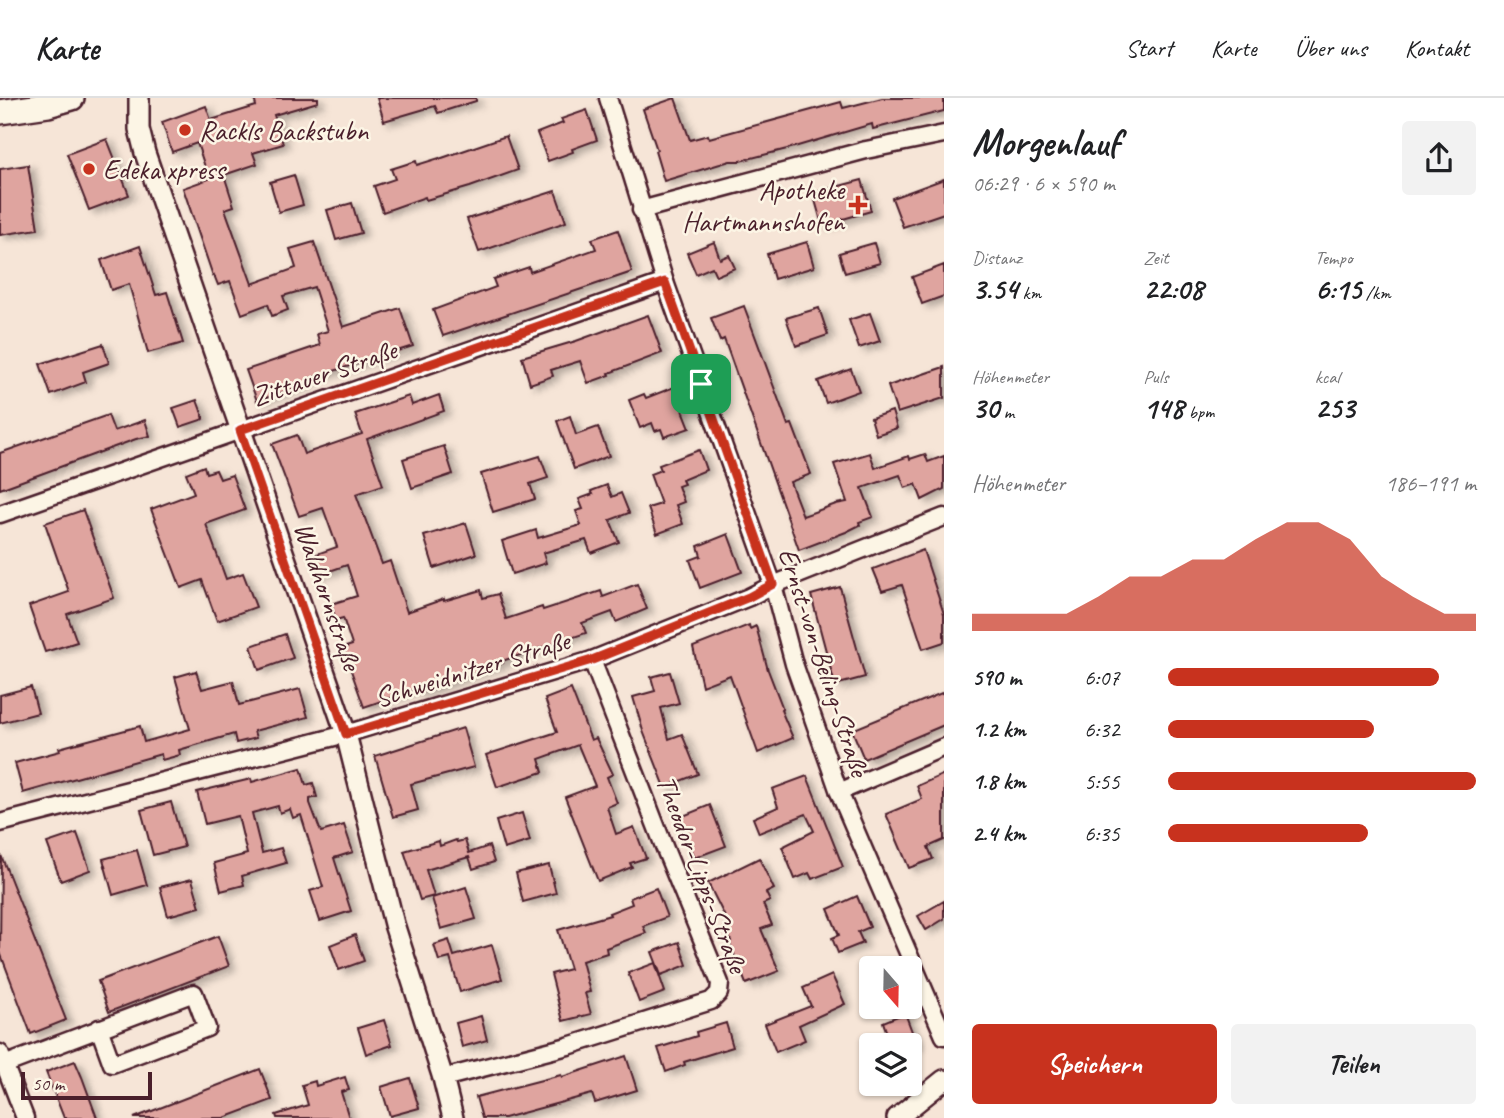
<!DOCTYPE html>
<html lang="de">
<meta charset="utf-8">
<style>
:root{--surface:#fff;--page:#f2f2f2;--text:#202124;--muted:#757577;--line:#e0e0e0;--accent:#c8321e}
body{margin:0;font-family:Caveat,sans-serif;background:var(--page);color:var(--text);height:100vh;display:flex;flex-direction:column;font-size:26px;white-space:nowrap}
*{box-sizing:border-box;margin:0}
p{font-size:23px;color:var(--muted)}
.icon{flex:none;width:38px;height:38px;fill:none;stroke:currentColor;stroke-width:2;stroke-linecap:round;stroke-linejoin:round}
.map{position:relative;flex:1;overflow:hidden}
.sheet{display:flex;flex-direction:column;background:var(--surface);width:560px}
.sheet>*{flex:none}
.needle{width:46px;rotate:160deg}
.controls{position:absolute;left:859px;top:858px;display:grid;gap:14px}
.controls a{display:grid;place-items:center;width:63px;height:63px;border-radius:7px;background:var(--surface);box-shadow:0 2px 5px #0004;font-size:35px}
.scale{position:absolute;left:21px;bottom:18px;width:131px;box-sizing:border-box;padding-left:7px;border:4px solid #4a1f2b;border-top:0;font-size:19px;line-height:24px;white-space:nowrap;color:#4a1f2b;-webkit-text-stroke:5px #fcf5e5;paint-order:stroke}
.pin{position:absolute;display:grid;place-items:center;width:60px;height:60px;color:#fff;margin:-30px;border-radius:14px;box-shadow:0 4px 10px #0006}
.round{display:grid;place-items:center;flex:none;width:74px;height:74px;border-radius:7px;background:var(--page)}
.head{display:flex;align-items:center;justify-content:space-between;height:119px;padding:0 28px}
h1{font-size:38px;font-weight:700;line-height:52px}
.metrics{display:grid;grid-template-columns:repeat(3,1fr);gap:10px;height:119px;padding:7px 28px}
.metrics div{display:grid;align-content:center}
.metrics b{font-size:30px;font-weight:700}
.metrics small{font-size:19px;font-weight:400}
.metrics p{font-size:19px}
.chart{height:196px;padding:14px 28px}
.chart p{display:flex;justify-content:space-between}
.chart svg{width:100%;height:126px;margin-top:7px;fill:var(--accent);opacity:.7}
.cta{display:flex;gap:14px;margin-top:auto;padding:14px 28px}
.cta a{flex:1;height:80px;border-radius:7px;background:var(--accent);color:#fff;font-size:28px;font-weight:700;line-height:80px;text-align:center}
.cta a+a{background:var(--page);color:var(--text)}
ul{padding:0 28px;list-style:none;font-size:23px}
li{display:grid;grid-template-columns:112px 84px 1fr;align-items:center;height:52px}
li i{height:18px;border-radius:9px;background:var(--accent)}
header{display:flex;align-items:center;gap:42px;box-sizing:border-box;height:98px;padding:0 35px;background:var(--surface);border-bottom:2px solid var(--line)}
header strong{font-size:33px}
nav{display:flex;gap:38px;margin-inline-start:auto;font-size:24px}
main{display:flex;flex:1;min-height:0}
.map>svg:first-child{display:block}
.building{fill:#dfa49f;stroke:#4a1f2b;stroke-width:2;filter:url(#shadow)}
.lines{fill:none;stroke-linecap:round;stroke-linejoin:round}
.minor-casing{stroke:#4a1f2b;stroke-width:21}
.tertiary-casing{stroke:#4a1f2b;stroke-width:24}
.secondary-casing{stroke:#4a1f2b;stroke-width:28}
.minor{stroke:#fcf5e5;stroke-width:16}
.tertiary{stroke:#fcf5e5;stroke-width:19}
.secondary{stroke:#fcf5e5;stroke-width:23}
.route-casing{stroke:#fff;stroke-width:14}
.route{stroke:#c8321e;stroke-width:9}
.poi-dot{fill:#c8321e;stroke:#fcf5e5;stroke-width:2.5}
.labels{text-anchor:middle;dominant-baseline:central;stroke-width:5;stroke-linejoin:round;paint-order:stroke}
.poi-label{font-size:28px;fill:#4a1f2b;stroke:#fcf5e5;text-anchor:start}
.street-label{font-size:28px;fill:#4a1f2b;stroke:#fcf5e5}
</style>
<header>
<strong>Karte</strong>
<nav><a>Start</a><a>Karte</a><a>Über uns</a><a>Kontakt</a></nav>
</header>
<main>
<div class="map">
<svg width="944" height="1020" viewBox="0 0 944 1020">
<defs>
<filter id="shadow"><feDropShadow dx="6" dy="3.5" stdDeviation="3.5" flood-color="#0004"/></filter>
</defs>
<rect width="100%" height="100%" fill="#f6e5d7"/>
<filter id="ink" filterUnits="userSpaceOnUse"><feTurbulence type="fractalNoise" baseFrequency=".0143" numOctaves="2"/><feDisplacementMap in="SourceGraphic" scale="14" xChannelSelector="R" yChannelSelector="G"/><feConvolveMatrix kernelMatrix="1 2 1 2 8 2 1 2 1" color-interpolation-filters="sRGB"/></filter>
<g filter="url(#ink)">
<!-- building -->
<g class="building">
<path d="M 254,0 L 318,0 L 318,4 L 274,17 L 283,46 L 253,55 L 257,66 L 224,77 L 234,108 L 225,111 L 252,186 L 296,170 L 290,151 L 314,144 L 343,229 L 400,210 L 413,248 L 308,281 L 310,285 L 257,303 L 246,272 L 320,247 L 317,236 L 328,233 L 314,189 L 283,198 L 288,212 L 272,218 L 268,206 L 242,216 L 230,183 L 218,187 L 214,177 L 213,178 L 183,90 L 209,81 L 197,45 L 172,54 L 162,24 L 206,8 L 211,22 L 256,8 Z"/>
<path d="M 377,0 L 476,0 L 476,3 L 438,15 L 435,8 L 384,23 Z"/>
<path d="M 675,0 L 690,42 L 708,37 L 709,40 L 841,4 L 843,10 L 882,0 L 944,0 L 944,13 L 873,31 L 872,26 L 791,50 L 740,63 L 730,63 L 664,83 L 655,53 L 657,52 L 643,11 Z"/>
<path d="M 587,12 L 597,42 L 572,51 L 573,54 L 548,63 L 537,35 L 563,25 L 561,21 Z"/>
<path d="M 506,38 L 518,72 L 470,89 L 426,102 L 425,99 L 383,114 L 374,88 L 395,81 L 391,71 L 416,63 L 417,67 L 439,60 L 439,61 Z"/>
<path d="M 107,41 L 129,97 L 89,112 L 67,56 Z"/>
<path d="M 28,67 L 38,131 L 0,137 L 0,71 Z"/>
<path d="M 294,77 L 303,107 L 279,114 L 270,84 Z"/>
<path d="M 944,81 L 944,115 L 903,129 L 892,100 Z"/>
<path d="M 862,82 L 871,113 L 822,127 L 813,95 Z"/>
<path d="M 555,93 L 566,124 L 479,154 L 467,121 Z"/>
<path d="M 352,105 L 361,135 L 336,142 L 327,112 Z"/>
<path d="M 618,132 L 632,174 L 443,238 L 433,212 L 496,189 L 493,181 L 529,169 L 530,174 L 596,151 L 592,141 Z"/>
<path d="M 714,144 L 720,161 L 729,157 L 735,170 L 716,178 L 712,169 L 696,176 L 687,155 Z"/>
<path d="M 807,144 L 814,169 L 774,181 L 767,156 Z"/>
<path d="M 874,145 L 880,165 L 845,175 L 839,155 Z"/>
<path d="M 140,148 L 156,197 L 167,194 L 183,245 L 148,255 L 129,186 L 111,192 L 101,162 Z"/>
<path d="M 944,167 L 944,198 L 922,206 L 912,179 Z"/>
<path d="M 744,208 L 788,327 L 792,326 L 811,376 L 790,384 L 803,418 L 836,406 L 847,404 L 834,366 L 870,355 L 875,370 L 909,358 L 910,361 L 925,356 L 928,364 L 944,358 L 944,391 L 922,402 L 916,386 L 905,390 L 900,377 L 862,390 L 873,419 L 859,424 L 860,427 L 846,434 L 799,452 L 724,241 L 720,243 L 711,220 Z"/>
<path d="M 819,210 L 828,237 L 796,248 L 786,220 Z"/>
<path d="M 870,215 L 880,243 L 859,250 L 849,222 Z"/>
<path d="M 648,217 L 662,255 L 609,275 L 610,277 L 588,285 L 580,263 L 551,272 L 553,278 L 530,286 L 522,259 L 576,243 Z"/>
<path d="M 103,246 L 109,265 L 83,274 L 86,284 L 51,297 L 40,266 Z"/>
<path d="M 944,269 L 944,300 L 897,315 L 888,288 Z"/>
<path d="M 851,271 L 859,293 L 826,305 L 818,283 Z"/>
<path d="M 674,289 L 690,330 L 664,339 L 661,331 L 655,333 L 652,325 L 640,330 L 629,302 L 644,296 L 646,300 Z"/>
<path d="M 439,297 L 444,313 L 367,341 L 383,387 L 356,396 L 382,466 L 390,463 L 407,514 L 444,501 L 444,503 L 481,492 L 483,500 L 498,496 L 506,521 L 542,509 L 543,512 L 601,493 L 603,499 L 637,486 L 647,511 L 616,524 L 612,514 L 582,525 L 586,535 L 502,563 L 503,565 L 418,596 L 416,591 L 364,609 L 343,550 L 352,547 L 343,520 L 336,522 L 331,506 L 357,498 L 347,467 L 318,477 L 311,458 L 337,449 L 323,410 L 299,418 L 272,346 L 297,337 L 304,356 L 362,336 L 355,316 L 409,298 L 412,307 Z"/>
<path d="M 197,302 L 204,321 L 180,329 L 173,310 Z"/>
<path d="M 892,313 L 897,330 L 876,337 L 871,320 Z"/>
<path d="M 108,317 L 114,333 L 145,322 L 150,338 L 136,341 L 0,391 L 0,355 Z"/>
<path d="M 570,318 L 576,337 L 598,329 L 609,358 L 574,371 L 557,323 Z"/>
<path d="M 444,348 L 453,376 L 412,390 L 403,361 Z"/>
<path d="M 699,352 L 706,372 L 682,382 L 684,386 L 678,388 L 684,404 L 676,407 L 683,426 L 657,436 L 648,410 L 661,406 L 650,376 L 661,372 L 659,367 Z"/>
<path d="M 540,358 L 548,380 L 530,386 L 535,401 L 493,414 L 481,376 Z"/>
<path d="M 204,368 L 206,375 L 216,372 L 220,381 L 232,377 L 245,412 L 206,426 L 226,481 L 243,475 L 256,509 L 217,523 L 202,482 L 181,490 L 151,411 L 194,395 L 186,375 Z"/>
<path d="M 607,387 L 612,399 L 621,395 L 629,415 L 610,422 L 619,444 L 591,455 L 586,442 L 543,455 L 546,465 L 512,476 L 502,443 L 536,432 L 538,440 L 581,427 L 576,413 L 583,411 L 579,401 L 593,396 L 591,393 Z"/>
<path d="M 83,412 L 114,500 L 67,516 L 77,544 L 45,554 L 29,508 L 69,494 L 45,425 Z"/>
<path d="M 466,425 L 476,456 L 434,470 L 424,438 Z"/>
<path d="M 728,436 L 742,474 L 700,490 L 690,462 L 701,458 L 698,448 Z"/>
<path d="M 923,452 L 944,516 L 944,544 L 923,551 L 902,487 L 882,493 L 873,471 Z"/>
<path d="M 840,489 L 865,579 L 835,587 L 811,497 Z"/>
<path d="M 749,527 L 750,531 L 756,528 L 768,572 L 783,611 L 781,612 L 793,640 L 758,655 L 730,577 L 702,588 L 693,549 Z"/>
<path d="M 285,536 L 293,560 L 259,572 L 251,548 Z"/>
<path d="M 196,573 L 202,591 L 233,583 L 239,607 L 300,591 L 308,619 L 254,633 L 256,640 L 236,645 L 234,636 L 179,652 L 180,657 L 162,662 L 161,656 L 23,695 L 15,665 L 60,653 L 59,650 L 140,628 L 144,644 L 190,631 L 175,579 Z"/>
<path d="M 670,574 L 679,605 L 661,610 L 669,641 L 682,636 L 698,676 L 665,689 L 643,633 L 633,599 L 655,593 L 651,579 Z"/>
<path d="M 31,589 L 38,615 L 0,625 L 0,597 Z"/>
<path d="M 571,591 L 591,642 L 596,640 L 613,676 L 607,679 L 617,705 L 607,709 L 616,736 L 634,729 L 646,760 L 630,765 L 632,769 L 598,783 L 565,699 L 595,688 L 578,647 L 539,661 L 543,674 L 497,689 L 486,657 L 557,634 L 545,601 Z"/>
<path d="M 944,594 L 944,627 L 864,661 L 852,632 Z"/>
<path d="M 463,630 L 474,669 L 411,686 L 418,712 L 393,719 L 375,658 Z"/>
<path d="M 301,670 L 306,687 L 313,685 L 317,699 L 310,701 L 310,705 L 321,734 L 344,727 L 353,754 L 334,760 L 351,813 L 320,823 L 310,793 L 323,789 L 301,717 L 293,720 L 290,711 L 280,715 L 278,708 L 252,715 L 262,755 L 281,750 L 286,765 L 242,778 L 244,787 L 221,793 L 214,765 L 247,756 L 238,718 L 205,726 L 197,694 L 251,681 L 252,684 Z"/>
<path d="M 944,676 L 944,742 L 928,749 L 933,761 L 909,770 L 886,716 L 922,701 L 917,688 Z"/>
<path d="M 807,678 L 843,769 L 812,781 L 809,775 L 795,781 L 782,749 L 814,733 L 806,716 L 759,735 L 753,720 L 778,709 L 772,691 Z"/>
<path d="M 171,704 L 184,749 L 153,757 L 141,712 Z"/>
<path d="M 710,707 L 726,748 L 694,760 L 678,720 Z"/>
<path d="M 522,715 L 530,743 L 504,751 L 496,723 Z"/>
<path d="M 77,735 L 90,772 L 61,783 L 47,745 Z"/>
<path d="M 456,742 L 457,744 L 465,742 L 469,755 L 489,748 L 494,764 L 473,771 L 469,759 L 426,772 L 434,798 L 420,802 L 404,753 L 439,743 L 440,748 Z"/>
<path d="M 137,752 L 147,787 L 113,797 L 103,761 Z"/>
<path d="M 1,757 L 66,922 L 31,936 L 0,854 Z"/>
<path d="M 759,760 L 774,791 L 766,795 L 770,803 L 763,806 L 772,827 L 761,831 L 779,873 L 746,886 L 729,844 L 731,843 L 724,827 L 728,825 L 708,785 Z"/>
<path d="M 549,767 L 556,795 L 523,804 L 516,775 Z"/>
<path d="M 192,781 L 200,809 L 168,818 L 160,789 Z"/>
<path d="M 466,789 L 476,821 L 441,831 L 432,800 Z"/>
<path d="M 656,790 L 667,819 L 643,828 L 646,835 L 606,850 L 607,855 L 582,863 L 590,894 L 585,895 L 591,916 L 563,923 L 551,876 L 570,871 L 558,832 L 610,817 L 609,815 L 632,806 L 630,800 Z"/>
<path d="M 857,798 L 870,829 L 858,834 L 863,845 L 838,855 L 832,840 L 839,837 L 828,811 Z"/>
<path d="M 944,803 L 944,821 L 926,832 L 918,818 Z"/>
<path d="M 355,837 L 364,863 L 339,872 L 330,847 Z"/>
<path d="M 218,838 L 229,868 L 109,914 L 98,883 Z"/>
<path d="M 449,842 L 454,858 L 492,847 L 502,881 L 460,894 L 450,860 L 439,863 L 434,847 Z"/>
<path d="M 679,844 L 687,867 L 661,877 L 652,854 Z"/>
<path d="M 655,865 L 665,894 L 639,904 L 628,875 Z"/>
<path d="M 832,877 L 845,906 L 799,927 L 805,942 L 776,954 L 765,926 L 811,908 L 803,890 Z"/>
<path d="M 905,915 L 917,947 L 891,947 L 883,924 Z"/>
<path d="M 481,918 L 487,942 L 462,949 L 456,925 Z"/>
<path d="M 384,922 L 392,947 L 366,956 L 358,930 Z"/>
<path d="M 726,925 L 733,949 L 684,964 L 685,967 L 666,974 L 658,950 L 697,938 L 696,934 Z"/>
<path d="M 626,958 L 637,992 L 595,1005 L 592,996 L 504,1020 L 482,1020 L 476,999 L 561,977 L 562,979 Z"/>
<path d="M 75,963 L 82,979 L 97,1020 L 64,1020 L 46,974 Z"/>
<path d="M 260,971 L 272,1002 L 224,1020 L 134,1020 Z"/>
<path d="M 345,979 L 349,992 L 341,994 L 349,1020 L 277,1020 L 276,1017 L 308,1007 L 302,987 L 315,983 L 316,988 Z"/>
<path d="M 410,980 L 419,1010 L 390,1018 L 381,989 Z"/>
</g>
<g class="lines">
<defs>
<g id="minor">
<path d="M 608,0 L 665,184 L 773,487 L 794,566 L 839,694 L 944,938"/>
<path d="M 641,112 L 866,52 L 944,36"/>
<path d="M 0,416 L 665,184"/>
<path d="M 839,694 L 944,649"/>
<path d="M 0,725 L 346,636 L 592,562 L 749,499 L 773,487 L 944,419"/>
<path d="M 0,955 L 25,1020"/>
<path d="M 4,967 L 194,895 L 207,930 L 112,966 L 99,930"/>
<path d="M 443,980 L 568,948 L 711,903 L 719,895 L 720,885 L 665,751 L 592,562"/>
</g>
<g id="tertiary">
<path d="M 139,0 L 139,31 L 145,55 L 346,636 L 394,826 L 443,980 L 453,1020"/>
<path d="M 897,1020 L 944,982"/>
</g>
<path id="secondary" d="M 0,14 L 48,7 L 72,0"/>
</defs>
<!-- minor casing -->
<use href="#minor" class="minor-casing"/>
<!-- tertiary casing -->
<use href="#tertiary" class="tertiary-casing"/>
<!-- secondary casing -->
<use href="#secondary" class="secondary-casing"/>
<!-- minor -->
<use href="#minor" class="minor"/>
<!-- tertiary -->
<use href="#tertiary" class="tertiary"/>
<!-- secondary -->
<use href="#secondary" class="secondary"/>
</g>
</g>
<g class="lines" filter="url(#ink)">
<defs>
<path id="route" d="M 665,184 L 773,486 L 749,499 L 592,562 L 346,636 L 240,332 Z"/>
</defs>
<!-- route casing -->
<use href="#route" class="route-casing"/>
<!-- route -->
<use href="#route" class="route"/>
</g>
<!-- markers -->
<g class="poi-dot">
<circle cx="185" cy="32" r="7"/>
<circle cx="89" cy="71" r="7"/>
<path d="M854.5 96.5h7v7h7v7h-7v7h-7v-7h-7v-7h7z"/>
</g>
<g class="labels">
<!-- poi labels -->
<g class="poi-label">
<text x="199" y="32">Rackls Backstubn</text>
<text x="103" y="71">Edeka xpress</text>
<text x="844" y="91" text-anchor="end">Apotheke<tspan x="844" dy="32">Hartmannshofen</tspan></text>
</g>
<!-- street labels -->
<g class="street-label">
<text transform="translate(324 275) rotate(-19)">Zittauer Straße</text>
<text transform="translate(328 498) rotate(71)">Waldhornstraße</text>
<text transform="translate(824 564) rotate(72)">Ernst-von-Beling-Straße</text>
<text transform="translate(472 571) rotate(-17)">Schweidnitzer Straße</text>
<text transform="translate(702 776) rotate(69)">Theodor-Lipps-Straße</text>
</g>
</g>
</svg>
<div class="controls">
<a><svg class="needle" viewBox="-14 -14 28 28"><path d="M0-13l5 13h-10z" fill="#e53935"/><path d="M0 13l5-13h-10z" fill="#757577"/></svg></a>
<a><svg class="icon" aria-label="layers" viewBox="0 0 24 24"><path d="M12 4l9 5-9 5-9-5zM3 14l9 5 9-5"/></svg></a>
</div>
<div class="scale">50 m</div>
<div class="pin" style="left:701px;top:286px;background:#1e9e55"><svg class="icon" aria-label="arrive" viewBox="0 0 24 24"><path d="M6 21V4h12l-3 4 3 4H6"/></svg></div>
</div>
<section class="sheet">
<div class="head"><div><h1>Morgenlauf</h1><p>06:29 · 6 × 590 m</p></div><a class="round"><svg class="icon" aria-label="share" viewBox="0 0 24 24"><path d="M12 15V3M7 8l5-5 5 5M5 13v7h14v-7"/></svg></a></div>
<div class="metrics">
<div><p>Distanz</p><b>3.54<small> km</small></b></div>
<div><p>Zeit</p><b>22:08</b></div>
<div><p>Tempo</p><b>6:15<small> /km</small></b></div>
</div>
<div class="metrics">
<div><p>Höhenmeter</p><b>30<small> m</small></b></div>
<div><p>Puls</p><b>148<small> bpm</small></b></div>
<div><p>kcal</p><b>253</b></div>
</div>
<div class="chart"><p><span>Höhenmeter</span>186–191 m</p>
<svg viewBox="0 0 160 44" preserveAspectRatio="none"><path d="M0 44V38L10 38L20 38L30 38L40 32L50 25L60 25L70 19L80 19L90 12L100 6L110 6L120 12L130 25L140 32L150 38L160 38V44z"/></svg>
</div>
<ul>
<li><b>590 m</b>6:07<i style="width:88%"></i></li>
<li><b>1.2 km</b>6:32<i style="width:67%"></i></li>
<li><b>1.8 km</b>5:55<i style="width:100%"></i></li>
<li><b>2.4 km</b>6:35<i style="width:65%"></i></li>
</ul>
<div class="cta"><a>Speichern</a><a>Teilen</a></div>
</section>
</main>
